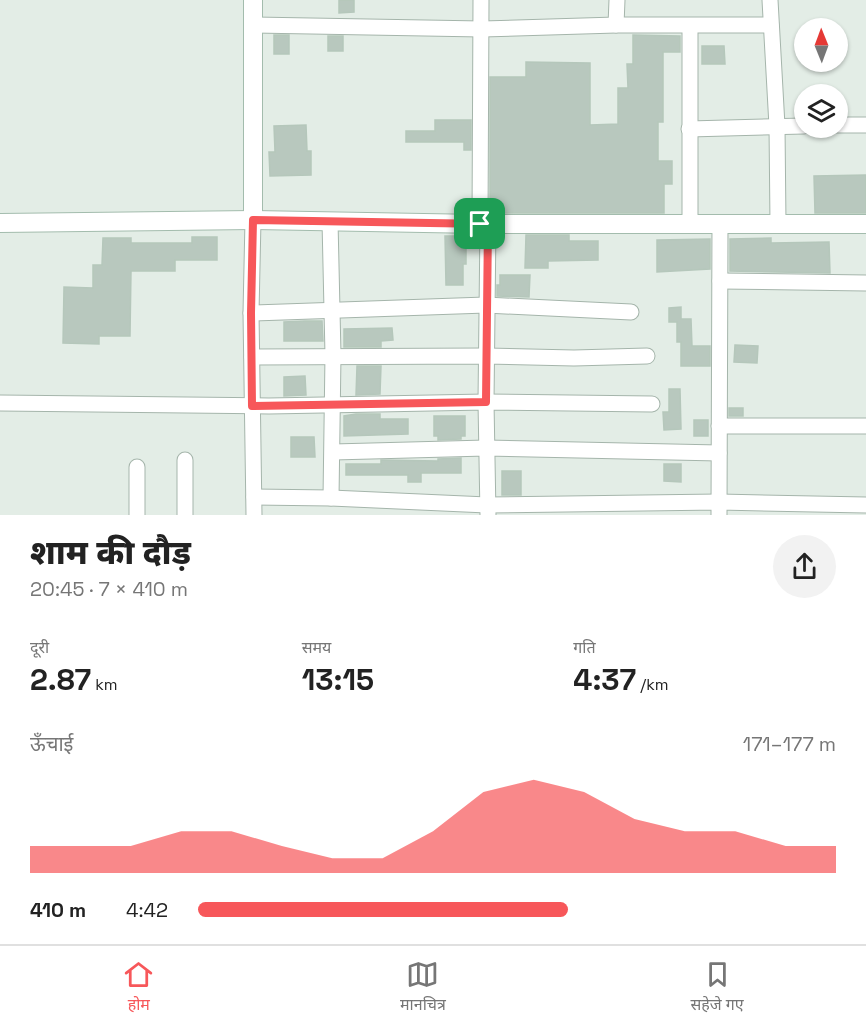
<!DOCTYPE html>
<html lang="hi">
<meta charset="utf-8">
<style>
:root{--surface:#fff;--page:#f2f2f2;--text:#222;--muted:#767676;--line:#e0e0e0;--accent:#f7575a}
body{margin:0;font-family:"Space Grotesk","Noto Sans Devanagari",sans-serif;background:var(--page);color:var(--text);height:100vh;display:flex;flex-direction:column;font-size:22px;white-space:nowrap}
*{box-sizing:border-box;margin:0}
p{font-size:20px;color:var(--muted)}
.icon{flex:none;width:33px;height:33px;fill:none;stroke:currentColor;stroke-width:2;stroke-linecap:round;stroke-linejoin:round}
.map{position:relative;height:515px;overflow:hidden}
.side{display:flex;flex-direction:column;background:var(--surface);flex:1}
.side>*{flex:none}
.needle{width:39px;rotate:359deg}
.tools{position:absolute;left:794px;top:18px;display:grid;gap:12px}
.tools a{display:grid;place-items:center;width:54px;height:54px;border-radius:50%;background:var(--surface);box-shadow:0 2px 4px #0004;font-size:30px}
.pin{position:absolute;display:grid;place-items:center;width:51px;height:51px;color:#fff;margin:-26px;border-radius:12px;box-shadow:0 3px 9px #0006}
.round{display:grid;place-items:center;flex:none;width:63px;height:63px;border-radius:32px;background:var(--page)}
.headline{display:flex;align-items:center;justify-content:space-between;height:102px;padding:0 30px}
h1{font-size:33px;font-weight:800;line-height:45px}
.stats{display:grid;grid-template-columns:repeat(3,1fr);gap:9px;height:102px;padding:6px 30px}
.stats div{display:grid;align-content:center}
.stats b{font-size:30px;font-weight:800}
.stats small{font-size:16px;font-weight:400}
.stats p{font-size:16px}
.chart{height:168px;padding:12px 30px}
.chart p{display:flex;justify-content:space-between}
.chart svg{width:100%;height:108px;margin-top:6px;fill:var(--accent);opacity:.7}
ul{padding:0 30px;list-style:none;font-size:20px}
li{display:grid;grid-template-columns:96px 72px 1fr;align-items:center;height:45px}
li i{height:15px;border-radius:8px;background:var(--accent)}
.menu{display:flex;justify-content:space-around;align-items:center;height:84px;border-top:2px solid var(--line);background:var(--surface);font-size:16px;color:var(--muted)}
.menu a{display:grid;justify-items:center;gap:3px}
.menu .on{color:var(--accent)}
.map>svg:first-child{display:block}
.building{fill:#b8c8be;stroke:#b5c7bb;stroke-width:1.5}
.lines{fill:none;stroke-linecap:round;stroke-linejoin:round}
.street-casing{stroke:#a5b5ab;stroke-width:17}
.secondary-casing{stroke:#a3bcad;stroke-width:20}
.street{stroke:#fff;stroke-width:15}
.secondary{stroke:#fff;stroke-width:18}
.route-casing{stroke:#fff;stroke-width:12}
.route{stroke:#f7575a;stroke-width:8}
</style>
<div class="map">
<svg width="866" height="515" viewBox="0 0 866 515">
<rect width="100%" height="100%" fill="#e3ede6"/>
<!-- building -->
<g class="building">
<path d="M 339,0 L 354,0 L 354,12 L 339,13 Z"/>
<rect x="274" y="35" width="15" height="19"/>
<path d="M 633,35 L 680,36 L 680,52 L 663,52 L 663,122 L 658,122 L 658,161 L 672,161 L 672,184 L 664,184 L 664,213 L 490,213 L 490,77 L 526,77 L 526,62 L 590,63 L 590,125 L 618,124 L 618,88 L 628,88 L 627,64 L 633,64 Z"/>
<rect x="328" y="36" width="15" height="15"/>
<path d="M 702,46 L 724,46 L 725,64 L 702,64 Z"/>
<path d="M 435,120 L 471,120 L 471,150 L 464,150 L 464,142 L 406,142 L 406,131 L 435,131 Z"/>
<path d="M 306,125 L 307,151 L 311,151 L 311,175 L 270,176 L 269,152 L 275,152 L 274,126 Z"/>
<path d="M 866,175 L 866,213 L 815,213 L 814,176 Z"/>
<path d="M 526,235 L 569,235 L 569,241 L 598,241 L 598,260 L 548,261 L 548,268 L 525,268 Z"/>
<path d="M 445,236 L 466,236 L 466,264 L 463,264 L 463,285 L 446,285 Z"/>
<path d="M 192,237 L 217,237 L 217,260 L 175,260 L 175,271 L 131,271 L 130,336 L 99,336 L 99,344 L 63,343 L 64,287 L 93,288 L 93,265 L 102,265 L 103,238 L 131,238 L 131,243 L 192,243 Z"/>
<path d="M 771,238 L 771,243 L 829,242 L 830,273 L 730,271 L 730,239 Z"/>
<path d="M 710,239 L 710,269 L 657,272 L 657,240 Z"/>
<path d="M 500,275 L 530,275 L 529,297 L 497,296 L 497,285 L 500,285 Z"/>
<path d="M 681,307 L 681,319 L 691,319 L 692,346 L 710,346 L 710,366 L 681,366 L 681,342 L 677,342 L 677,322 L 669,322 L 669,308 Z"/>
<path d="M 305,321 L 322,321 L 323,341 L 284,341 L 284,322 Z"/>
<path d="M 392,328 L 393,340 L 381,341 L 381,347 L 344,347 L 344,329 Z"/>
<path d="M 735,345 L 758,346 L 757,363 L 734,362 Z"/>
<path d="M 357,366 L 381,366 L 380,394 L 356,395 Z"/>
<path d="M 305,376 L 306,395 L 284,396 L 284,377 Z"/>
<path d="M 669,389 L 680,389 L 681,429 L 664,430 L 663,412 L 669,412 Z"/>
<rect x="729" y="408" width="14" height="8"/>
<path d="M 356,414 L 380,414 L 380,419 L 408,419 L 408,434 L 344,436 L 344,416 Z"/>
<path d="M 434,416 L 465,416 L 465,436 L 461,436 L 461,439 L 438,440 L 438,436 L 434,436 Z"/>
<rect x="694" y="420" width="14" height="16"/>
<path d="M 291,437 L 314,437 L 315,457 L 291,457 Z"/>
<path d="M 461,458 L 461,473 L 421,473 L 421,482 L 408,482 L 408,475 L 346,475 L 346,464 L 381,464 L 381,460 L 438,461 L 438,459 Z"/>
<path d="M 664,464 L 681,464 L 681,482 L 664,481 Z"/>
<rect x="502" y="471" width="19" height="24"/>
</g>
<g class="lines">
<defs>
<g id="street">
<path d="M 770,0 L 777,126 L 778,224"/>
<path d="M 254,25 L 482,29 L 616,25 L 617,0"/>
<path d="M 616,25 L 771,25"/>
<path d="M 837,125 L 866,125"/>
<path d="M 689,129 L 804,126"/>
<path d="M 253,220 L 251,313 L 254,515"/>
<path d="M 330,221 L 333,355 L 331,498"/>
<path d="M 480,224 L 481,0"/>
<path d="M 690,224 L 690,26"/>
<path d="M 720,281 L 866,283"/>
<path d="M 251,313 L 486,305 L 631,312"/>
<path d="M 252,357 L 486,356 L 574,358 L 647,356"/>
<path d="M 0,403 L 269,406 L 486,402 L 652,404"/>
<path d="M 719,426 L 866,426"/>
<path d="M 333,452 L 486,448 L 719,453"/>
<path d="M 254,497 L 331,498 L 487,505 L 719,502 L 866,505"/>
<path d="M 137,515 L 137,467"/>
<path d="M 185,515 L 185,460"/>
<path d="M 488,515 L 486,402 L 488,224"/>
<path d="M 719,515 L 720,224"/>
</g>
<g id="secondary">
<path d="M 253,0 L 253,220"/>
<path d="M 0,223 L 253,220 L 480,224 L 866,224"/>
</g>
</defs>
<!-- street casing -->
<use href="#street" class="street-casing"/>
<!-- secondary casing -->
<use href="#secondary" class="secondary-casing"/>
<!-- street -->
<use href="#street" class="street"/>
<!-- secondary -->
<use href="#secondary" class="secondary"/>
</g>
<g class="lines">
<defs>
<path id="route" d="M 253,220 L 488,224 L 486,402 L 252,406 L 251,313 Z"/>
</defs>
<!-- route casing -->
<use href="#route" class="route-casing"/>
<!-- route -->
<use href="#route" class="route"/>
</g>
</svg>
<div class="tools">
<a><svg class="needle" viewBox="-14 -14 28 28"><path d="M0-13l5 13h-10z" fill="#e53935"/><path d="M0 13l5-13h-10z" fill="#767676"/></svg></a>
<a><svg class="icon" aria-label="layers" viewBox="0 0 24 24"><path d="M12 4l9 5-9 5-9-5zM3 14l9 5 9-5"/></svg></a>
</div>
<div class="pin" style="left:480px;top:224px;background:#1e9e55"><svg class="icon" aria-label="arrive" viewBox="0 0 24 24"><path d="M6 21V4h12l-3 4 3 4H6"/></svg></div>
</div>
<section class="side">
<div class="headline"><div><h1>शाम की दौड़</h1><p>20:45 · 7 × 410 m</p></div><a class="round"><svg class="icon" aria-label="share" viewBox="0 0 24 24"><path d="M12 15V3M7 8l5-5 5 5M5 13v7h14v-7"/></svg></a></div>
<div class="stats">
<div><p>दूरी</p><b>2.87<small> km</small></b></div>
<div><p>समय</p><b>13:15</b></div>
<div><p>गति</p><b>4:37<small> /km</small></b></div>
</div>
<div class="chart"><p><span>ऊँचाई</span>171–177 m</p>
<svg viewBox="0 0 160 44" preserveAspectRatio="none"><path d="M0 44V33L10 33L20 33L30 27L40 27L50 33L60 38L70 38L80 27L90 11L100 6L110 11L120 22L130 27L140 27L150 33L160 33V44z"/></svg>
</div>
<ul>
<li><b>410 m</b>4:42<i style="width:58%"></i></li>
</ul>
</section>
<nav class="menu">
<a class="on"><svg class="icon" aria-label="home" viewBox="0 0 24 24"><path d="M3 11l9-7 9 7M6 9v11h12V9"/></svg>होम</a>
<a><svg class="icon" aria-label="map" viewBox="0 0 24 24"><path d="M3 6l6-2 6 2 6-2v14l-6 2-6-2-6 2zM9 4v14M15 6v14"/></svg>मानचित्र</a>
<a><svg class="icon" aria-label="saved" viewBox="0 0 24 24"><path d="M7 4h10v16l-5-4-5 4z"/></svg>सहेजे गए</a>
</nav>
